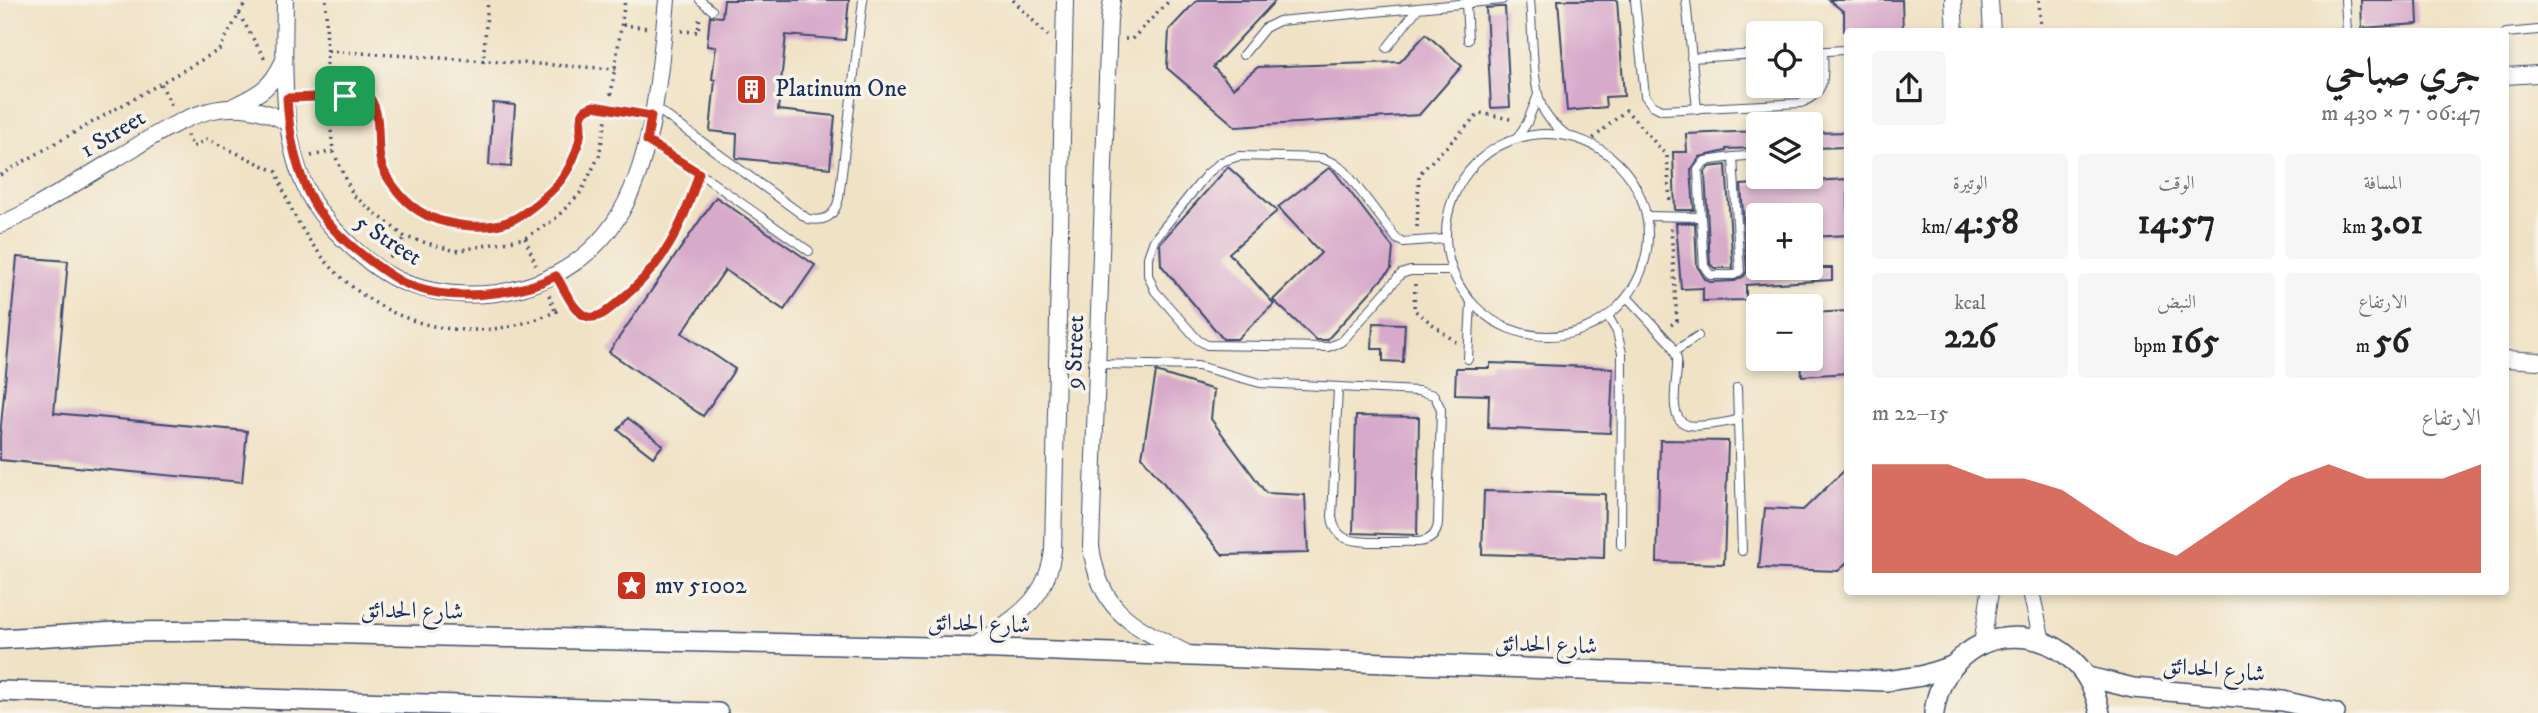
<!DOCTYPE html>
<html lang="ar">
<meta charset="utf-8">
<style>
:root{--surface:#fff;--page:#f6f6f6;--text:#222;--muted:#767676;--accent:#c8321e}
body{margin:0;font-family:"IM FELL DW Pica",Amiri,serif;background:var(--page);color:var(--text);direction:rtl;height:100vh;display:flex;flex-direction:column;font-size:26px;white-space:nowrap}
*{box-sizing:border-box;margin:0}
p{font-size:23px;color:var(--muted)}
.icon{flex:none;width:38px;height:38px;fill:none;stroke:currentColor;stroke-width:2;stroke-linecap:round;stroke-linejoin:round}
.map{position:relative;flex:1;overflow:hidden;direction:ltr}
.drawer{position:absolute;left:1844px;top:28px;width:665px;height:567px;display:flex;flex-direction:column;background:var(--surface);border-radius:7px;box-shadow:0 4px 10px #0003;direction:rtl}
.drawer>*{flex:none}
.controls{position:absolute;left:1746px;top:21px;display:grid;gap:14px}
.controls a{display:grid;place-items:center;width:77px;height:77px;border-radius:7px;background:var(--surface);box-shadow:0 4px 10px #0003;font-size:35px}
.pin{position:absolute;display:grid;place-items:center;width:60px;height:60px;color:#fff;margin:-30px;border-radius:14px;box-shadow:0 4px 10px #0006}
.round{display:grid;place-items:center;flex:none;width:74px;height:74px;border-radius:7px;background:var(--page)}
.head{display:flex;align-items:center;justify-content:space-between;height:119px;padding:0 28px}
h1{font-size:38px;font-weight:800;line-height:52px}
.metrics{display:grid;grid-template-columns:repeat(3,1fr);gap:10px;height:119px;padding:7px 28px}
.metrics div{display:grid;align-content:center;border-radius:7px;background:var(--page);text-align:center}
.metrics b{font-size:35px;font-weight:800}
.metrics small{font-size:19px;font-weight:400}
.metrics p{font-size:19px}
.chart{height:196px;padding:14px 28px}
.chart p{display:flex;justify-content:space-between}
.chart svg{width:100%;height:126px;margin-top:7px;fill:var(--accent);opacity:.7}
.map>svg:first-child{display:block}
.building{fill:#d7a9ca}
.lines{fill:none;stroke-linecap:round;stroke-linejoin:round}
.service-casing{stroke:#3b4a6d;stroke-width:10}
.minor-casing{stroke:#3b4a6d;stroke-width:18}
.tertiary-casing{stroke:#3b4a6d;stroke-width:22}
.path{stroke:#3b4a6d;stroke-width:3.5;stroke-dasharray:2 5;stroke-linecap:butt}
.service{stroke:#fff;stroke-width:8}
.minor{stroke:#fff;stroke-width:16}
.tertiary{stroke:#fff;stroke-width:19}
.route-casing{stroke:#fff;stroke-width:14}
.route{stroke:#c8321e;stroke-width:9}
.labels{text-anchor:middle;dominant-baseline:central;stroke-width:7;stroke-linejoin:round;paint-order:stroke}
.poi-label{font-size:24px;fill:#1b2f5e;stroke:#f7f3e8;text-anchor:start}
.street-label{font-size:24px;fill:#1b2f5e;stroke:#f7f3e8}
</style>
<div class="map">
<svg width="2538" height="713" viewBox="0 0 2538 713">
<rect width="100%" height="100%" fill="#f7f3e8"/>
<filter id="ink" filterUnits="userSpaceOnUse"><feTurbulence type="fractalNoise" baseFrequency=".0143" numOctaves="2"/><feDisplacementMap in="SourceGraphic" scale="14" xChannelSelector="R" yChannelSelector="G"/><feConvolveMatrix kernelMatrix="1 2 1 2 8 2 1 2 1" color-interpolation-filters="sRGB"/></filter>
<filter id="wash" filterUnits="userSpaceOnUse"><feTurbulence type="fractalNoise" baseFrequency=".00686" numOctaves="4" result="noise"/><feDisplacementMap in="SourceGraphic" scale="28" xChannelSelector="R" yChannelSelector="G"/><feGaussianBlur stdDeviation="1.57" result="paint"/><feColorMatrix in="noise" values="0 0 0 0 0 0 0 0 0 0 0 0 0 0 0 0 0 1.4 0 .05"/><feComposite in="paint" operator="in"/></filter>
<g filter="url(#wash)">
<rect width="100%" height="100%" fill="#f0e2c5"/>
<g id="blocks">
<!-- building -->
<g class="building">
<path d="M 724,0 L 849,0 L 845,40 L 786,35 L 778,110 L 835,116 L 830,168 L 736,158 L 737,134 L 710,131 L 715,80 L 712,79 L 716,47 L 707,46 L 710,16 L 722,17 Z"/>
<path d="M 1197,0 L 1276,0 L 1213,67 L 1233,88 L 1258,67 L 1400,62 L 1426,34 L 1462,66 L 1419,115 L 1236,127 L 1167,68 L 1169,30 Z"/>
<path d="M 1558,0 L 1617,0 L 1624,96 L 1605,97 L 1606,107 L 1567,111 Z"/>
<path d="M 1829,0 L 1902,0 L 1903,32 L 1844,32 L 1844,12 Z"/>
<path d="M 2361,0 L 2417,0 L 2418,24 L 2362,28 Z"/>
<path d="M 1500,7 L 1505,7 L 1510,107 L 1491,108 L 1486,8 Z"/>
<path d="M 493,103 L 515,105 L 511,167 L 489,165 Z"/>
<path d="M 1759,131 L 1759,148 L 1726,149 L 1726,151 L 1700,157 L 1691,170 L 1694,210 L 1675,210 L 1673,152 L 1687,152 L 1686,134 Z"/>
<path d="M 1848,132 L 1848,147 L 1811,148 L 1811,133 Z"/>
<path d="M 1726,165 L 1733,268 L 1714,268 L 1710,264 L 1705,172 L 1709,167 Z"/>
<path d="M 1228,167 L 1277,211 L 1229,253 L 1274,304 L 1237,339 L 1223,339 L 1161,265 L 1160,243 Z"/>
<path d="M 1329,168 L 1334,171 L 1393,248 L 1391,269 L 1327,340 L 1316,340 L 1273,300 L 1321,253 L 1278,207 Z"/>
<path d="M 1848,179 L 1848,235 L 1811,237 L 1811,215 L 1759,215 L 1759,268 L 1832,268 L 1832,280 L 1746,285 L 1746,300 L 1703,301 L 1703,288 L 1681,289 L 1676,223 L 1695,223 L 1697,266 L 1705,279 L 1710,282 L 1735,281 L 1744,276 L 1747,271 L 1741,185 Z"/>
<path d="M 716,197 L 815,265 L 784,310 L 725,270 L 682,333 L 735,369 L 703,416 L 609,352 Z"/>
<path d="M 17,257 L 68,261 L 54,413 L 247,431 L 242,482 L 0,460 L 0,436 Z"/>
<path d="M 1848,311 L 1848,373 L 1802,376 L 1801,359 L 1811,359 L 1811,313 Z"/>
<path d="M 1373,323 L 1405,324 L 1403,362 L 1383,361 L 1383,349 L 1372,349 Z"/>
<path d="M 1490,363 L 1613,368 L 1610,433 L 1488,428 L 1489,395 L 1455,394 L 1456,368 L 1490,368 Z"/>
<path d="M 1156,372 L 1214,390 L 1211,419 L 1266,493 L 1305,495 L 1308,553 L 1223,555 L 1142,457 Z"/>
<path d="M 1356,416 L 1419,417 L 1417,535 L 1353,533 Z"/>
<path d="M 628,418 L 663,445 L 653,457 L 618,430 Z"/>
<path d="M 1660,440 L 1728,441 L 1724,564 L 1657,562 Z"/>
<path d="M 1848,467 L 1848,561 L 1838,571 L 1759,568 L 1765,508 L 1803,510 Z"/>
<path d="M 1484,491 L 1605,494 L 1604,558 L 1482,554 Z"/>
</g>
</g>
</g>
<g filter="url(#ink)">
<use href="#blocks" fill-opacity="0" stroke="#3b4a6d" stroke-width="2"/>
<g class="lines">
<defs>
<g id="service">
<path d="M 700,0 L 712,10"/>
<path d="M 1530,0 C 1533,29 1531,90 1545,113 C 1551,123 1559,129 1568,136"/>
<path d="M 1635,0 L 1645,96 L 1652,105 L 1662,110 L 1801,103 C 1827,92 1824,76 1823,51"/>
<path d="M 1686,0 L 1697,109"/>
<path d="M 2345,0 L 2347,32"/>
<path d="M 1466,3 L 1468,40"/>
<path d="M 2506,33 L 2538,30"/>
<path d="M 1387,48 L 1418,8"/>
<path d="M 1811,52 L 1844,50"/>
<path d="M 1243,55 L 1265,28 L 1279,21 L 1502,0"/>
<path d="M 1691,58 L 1759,54"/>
<path d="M 287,98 L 345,96 L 370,98 C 385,121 372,152 386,176 C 394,188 407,203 419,211 C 440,225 484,231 507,222 C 518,218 530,209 539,202 C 549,193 561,183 568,170 C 573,160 577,146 580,135 C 582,125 580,118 585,109 C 606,103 631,112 651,116"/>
<path d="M 653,106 L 808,219 C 826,222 835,216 839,198 L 863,0"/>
<circle cx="1547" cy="235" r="101"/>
<path d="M 1517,138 L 1527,123 L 1538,95"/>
<path d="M 647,141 L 699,173 L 809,251"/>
<path d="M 1733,157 L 1740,271 L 1734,275 L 1710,275 L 1704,266 L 1698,170 L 1705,161 Z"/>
<path d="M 1733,157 L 1759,155"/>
<path d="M 1646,216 L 1701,217"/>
<path d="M 1445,239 L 1403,242 L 1397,239 L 1345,171 L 1334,163 L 1321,158 L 1239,156 L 1221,162 L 1207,174 L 1154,240 L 1148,257 L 1148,275 L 1155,291 L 1198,340 L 1207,345 L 1328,347 L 1341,342 L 1346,337 L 1401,274 L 1410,271 L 1451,271"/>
<path d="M 556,276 C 564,287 574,315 589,317 C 600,319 609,309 617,303 C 664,266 682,229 699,173"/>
<path d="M 1627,297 L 1671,344 C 1673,349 1676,353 1677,359 C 1679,377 1665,419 1688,425 C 1700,428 1726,422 1738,420"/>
<path d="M 1608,316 L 1617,332 L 1622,353 L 1621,545"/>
<path d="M 1675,351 L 1698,336"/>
<path d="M 1468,359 L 1471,303"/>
<path d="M 1098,364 L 1198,366 L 1260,383 L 1418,391 L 1434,395 L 1441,409 L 1438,523 C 1437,535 1430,541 1418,542 C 1400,541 1357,545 1343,537 C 1336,532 1333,525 1332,517 L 1338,388"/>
<path d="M 1737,388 L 1742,551"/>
</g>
<g id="minor">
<path d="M 285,0 C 284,64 279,146 313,202 C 332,232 375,273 408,284 C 483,310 571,288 616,220 C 654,162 660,69 667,0"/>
<path d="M 1112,0 L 1109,19 L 1091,546 C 1100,615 1135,626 1190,655"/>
<path d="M 1953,0 L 1955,32"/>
<path d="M 1990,0 L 1992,32"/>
<path d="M 2506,76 L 2538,74"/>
<path d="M 234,106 C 259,94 271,88 283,62"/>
<path d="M 0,225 L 25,213 C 56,195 86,177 117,158 C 173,125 223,85 288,123"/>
<path d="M 2506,359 L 2538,361"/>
<path d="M 2031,592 L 2042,641"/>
<path d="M 1982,645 L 1990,592"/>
<path d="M 972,648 C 1012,618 1047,604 1053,550 L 1065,0"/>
</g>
<g id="tertiary">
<path d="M 0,639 L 116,632 L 222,631 L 972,648 L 1886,681 L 1921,676 L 1955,665"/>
<path d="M 2088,677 L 2133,688 L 2283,701 L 2335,713"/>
<path d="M 0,691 L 718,713"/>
<path d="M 1934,713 C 1946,614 2080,610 2100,713"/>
</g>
</defs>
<!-- service casing -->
<use href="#service" class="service-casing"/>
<!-- minor casing -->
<use href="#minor" class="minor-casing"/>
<!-- tertiary casing -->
<use href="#tertiary" class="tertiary-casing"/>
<!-- path -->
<g class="path">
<path d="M 326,0 L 327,85"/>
<path d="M 1013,0 L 1048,36"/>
<path d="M 2039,0 L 2041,32"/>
<path d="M 239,14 L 266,61"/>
<path d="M 623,25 L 649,28"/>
<path d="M 681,31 L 698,32 L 700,15"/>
<path d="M 1125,39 L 1132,39 L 1170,0"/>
<path d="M 328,51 L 616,69"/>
<path d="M 483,63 L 488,0"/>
<path d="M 161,84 L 172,107"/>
<path d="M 611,95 L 625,0"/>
<path d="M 329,110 L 333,151 L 353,195 L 405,237 L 456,251 L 525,238 L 554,220 L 581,192 L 599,156 L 606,120"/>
<path d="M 187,135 L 193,147 L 207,139 L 277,172 C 315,297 438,368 561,309"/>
<path d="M 1588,143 L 1626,110 L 1667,156 L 1670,203"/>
<path d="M 311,156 L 333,151"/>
<path d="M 0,175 L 219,50 L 247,0"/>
<path d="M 1417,227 L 1419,174 L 1480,113 L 1515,120"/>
<path d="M 525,238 L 536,265"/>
<path d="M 390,258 L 405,237"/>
<path d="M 1415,284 L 1414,310 L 1457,343"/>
<path d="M 549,295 L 555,311"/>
<path d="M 1671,325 L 1677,321 L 1671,228"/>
</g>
<!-- service -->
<use href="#service" class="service"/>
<!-- minor -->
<use href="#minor" class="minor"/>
<!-- tertiary -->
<use href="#tertiary" class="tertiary"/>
</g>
</g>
<g class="lines" filter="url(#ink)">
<defs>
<path id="route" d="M 345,96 L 370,98 C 385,121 372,152 386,175 C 394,188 406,203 419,211 C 440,225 483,231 507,222 C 522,217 538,203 550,192 C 567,177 578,153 581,131 C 581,126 580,120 582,115 C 584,109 589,108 594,106 L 651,116 L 647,141 L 699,173 C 682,229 664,265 617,303 C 609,309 600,319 589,317 C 574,315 564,287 556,276 C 515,296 447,303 404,283 C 388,275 374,264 360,253 C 341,238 325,223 313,202 C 295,170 289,134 287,98 Z"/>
</defs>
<!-- route casing -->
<use href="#route" class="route-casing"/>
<!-- route -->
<use href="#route" class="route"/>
</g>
<!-- icons -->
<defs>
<symbol id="building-square" viewBox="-11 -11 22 22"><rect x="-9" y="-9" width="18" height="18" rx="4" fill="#c8321e" stroke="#f7f3e8"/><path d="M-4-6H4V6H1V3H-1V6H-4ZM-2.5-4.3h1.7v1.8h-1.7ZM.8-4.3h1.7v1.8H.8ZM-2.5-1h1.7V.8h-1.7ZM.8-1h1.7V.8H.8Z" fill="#fff"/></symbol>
<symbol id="sight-square" viewBox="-11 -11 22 22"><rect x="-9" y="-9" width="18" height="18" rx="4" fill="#c8321e" stroke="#f7f3e8"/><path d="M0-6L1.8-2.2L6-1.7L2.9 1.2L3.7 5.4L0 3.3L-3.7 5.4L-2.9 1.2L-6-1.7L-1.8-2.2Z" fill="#fff"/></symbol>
</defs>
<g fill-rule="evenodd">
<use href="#building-square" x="734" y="72" width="35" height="35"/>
<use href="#sight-square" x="614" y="568" width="35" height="35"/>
</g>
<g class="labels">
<!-- poi labels -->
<g class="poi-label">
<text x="775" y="89">Platinum One</text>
<text x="655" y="586">mv 51002</text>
</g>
<!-- street labels -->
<g class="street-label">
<text transform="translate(113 134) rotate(-31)">1 Street</text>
<text transform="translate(388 240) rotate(33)">5 Street</text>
<text transform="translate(1075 352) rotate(-88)">9 Street</text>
<text transform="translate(412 611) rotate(1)">شارع الحدائق</text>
<text transform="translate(979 624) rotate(2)">شارع الحدائق</text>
<text transform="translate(1546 645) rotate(2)">شارع الحدائق</text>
<text transform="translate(2214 670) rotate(5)">شارع الحدائق</text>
</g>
</g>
</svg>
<div class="controls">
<a><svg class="icon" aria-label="locate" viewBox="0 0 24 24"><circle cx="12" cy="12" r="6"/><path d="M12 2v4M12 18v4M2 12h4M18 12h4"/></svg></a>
<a><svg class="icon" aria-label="layers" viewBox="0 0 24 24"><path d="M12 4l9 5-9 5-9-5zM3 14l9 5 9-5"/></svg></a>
<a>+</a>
<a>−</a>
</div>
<div class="pin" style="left:345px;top:96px;background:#1e9e55"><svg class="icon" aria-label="arrive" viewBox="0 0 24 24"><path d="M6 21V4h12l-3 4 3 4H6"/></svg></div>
<section class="drawer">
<div class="head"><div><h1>جري صباحي</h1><p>06:47 · 7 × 430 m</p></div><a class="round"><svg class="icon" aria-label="share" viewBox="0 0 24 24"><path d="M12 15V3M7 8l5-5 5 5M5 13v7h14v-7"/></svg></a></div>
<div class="metrics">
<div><p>المسافة</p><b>3.01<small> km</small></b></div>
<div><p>الوقت</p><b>14:57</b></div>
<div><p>الوتيرة</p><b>4:58<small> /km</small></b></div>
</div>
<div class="metrics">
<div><p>الارتفاع</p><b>56<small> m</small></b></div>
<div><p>النبض</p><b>165<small> bpm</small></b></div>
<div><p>kcal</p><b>226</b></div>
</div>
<div class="chart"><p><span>الارتفاع</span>15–22 m</p>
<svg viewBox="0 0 160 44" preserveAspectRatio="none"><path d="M0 44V6L10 6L20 6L30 11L40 11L50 15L60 24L70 33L80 38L90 29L100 20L110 11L120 6L130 11L140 11L150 11L160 6V44z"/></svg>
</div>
</section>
</div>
